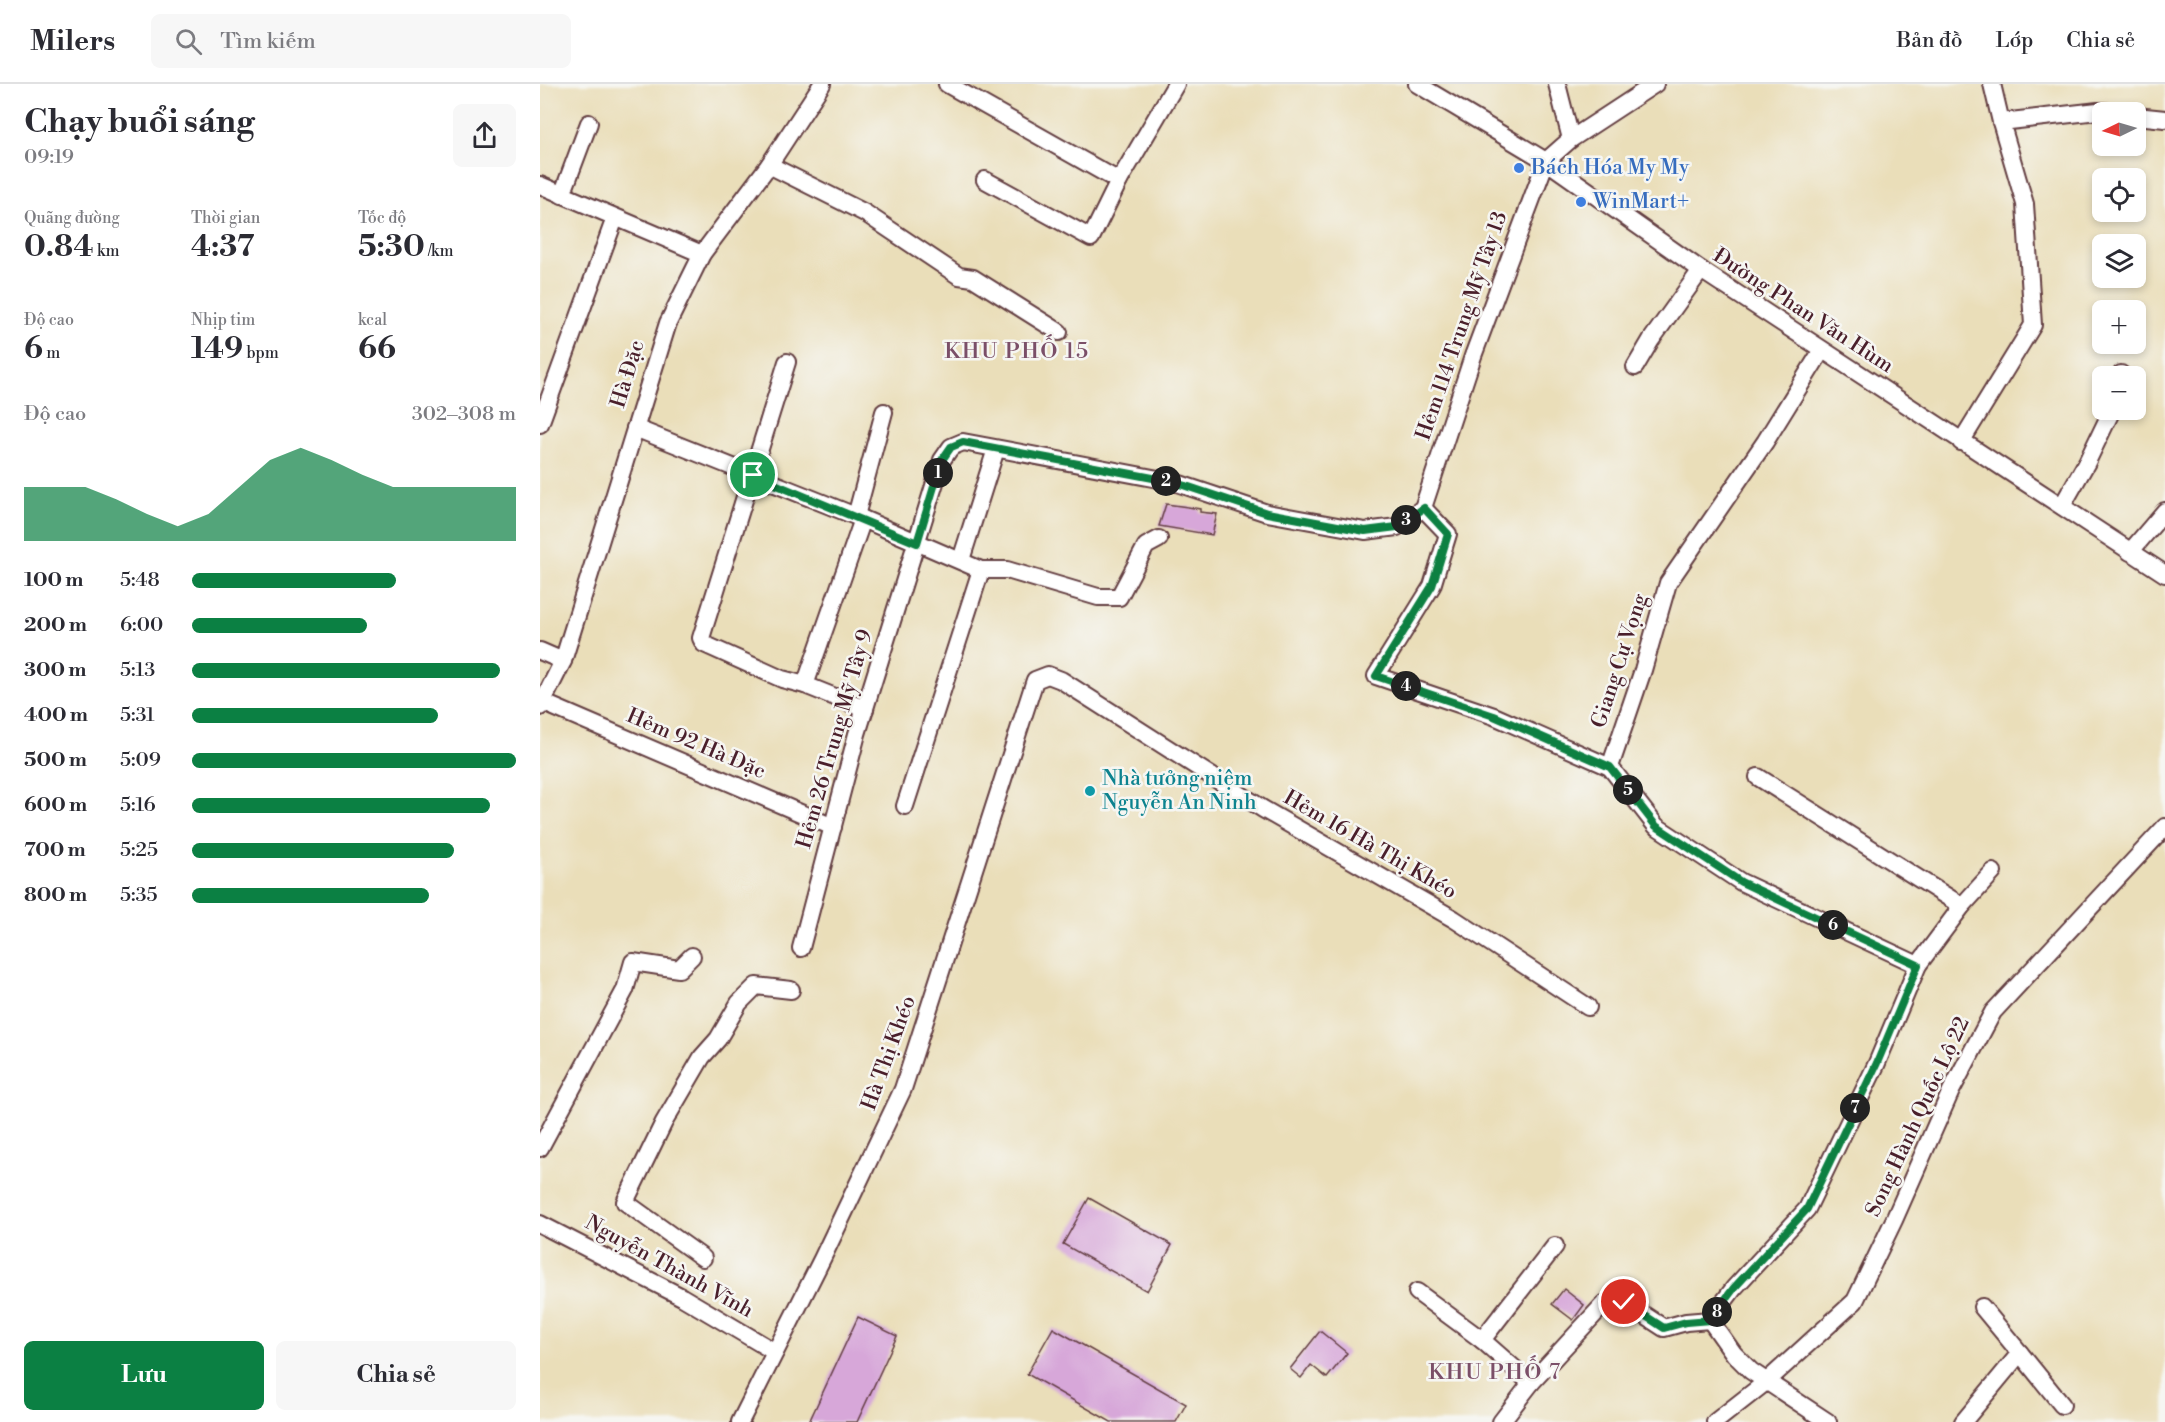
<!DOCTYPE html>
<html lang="vi">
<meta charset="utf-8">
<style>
:root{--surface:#fff;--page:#f7f7f7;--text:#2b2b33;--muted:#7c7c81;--line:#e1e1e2;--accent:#0b8043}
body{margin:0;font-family:"Libre Bodoni",serif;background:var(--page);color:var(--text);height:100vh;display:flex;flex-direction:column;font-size:22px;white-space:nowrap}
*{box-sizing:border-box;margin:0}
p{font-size:20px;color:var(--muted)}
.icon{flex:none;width:33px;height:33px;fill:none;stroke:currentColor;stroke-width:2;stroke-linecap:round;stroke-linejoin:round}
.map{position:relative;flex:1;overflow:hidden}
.side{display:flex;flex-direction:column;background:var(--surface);width:540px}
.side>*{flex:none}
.needle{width:39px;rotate:265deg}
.tools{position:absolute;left:1552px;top:18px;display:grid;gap:12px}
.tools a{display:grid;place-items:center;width:54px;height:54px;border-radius:9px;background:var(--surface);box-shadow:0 3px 9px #0003;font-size:30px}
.pin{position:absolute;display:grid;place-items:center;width:51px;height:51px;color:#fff;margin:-26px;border:3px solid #fff;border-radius:50%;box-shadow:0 2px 6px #0007}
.km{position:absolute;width:30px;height:30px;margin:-15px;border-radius:50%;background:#222;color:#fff;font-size:16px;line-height:30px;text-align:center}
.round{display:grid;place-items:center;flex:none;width:63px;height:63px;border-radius:9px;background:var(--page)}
.overview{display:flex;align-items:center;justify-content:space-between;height:102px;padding:0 24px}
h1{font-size:33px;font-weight:800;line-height:45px}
.figures{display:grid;grid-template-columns:repeat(3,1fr);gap:9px;height:102px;padding:6px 24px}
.figures div{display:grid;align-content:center}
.figures b{font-size:30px;font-weight:800}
.figures small{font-size:16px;font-weight:400}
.figures p{font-size:16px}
.chart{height:168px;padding:12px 24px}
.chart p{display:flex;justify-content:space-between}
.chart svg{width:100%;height:108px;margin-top:6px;fill:var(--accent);opacity:.7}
.button{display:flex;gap:12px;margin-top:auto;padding:12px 24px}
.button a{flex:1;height:69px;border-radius:9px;background:var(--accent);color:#fff;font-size:24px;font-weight:800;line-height:69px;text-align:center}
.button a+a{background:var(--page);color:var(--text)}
ul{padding:0 24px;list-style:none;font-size:20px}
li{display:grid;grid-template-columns:96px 72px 1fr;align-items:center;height:45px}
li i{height:15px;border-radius:8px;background:var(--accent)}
header{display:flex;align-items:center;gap:36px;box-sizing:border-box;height:84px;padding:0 30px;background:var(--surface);border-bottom:2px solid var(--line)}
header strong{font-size:28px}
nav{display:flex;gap:33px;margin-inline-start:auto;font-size:21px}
.search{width:420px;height:54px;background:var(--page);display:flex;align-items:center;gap:15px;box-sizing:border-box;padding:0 21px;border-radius:9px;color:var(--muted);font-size:22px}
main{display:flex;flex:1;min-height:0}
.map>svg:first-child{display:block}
.building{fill:#d7a7d9}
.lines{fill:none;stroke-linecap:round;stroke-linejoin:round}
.minor-casing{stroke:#623c40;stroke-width:20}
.minor{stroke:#fff;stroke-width:16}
.route-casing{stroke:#fff;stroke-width:12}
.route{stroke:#0b8043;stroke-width:8}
.shop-dot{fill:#3f7fe0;stroke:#f6f6f2;stroke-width:2}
.culture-dot{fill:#0f9aa8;stroke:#f6f6f2;stroke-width:2}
.labels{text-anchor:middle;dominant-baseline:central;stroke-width:5;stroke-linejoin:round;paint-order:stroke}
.shop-label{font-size:21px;fill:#366cbe;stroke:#f6f6f2;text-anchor:start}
.street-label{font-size:21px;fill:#4a1f2b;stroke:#f6f6f2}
.culture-label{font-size:21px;fill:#0d838f;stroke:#f6f6f2;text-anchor:start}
.neighbourhood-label{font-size:22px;letter-spacing:1.5px;fill:#7b4f68;stroke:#f6f6f2}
</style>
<header>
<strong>Milers</strong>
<div class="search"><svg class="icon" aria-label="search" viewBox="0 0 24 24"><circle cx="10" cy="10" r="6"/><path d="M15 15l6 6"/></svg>Tìm kiếm</div>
<nav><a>Bản đồ</a><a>Lớp</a><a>Chia sẻ</a></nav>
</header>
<main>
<section class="side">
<div class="overview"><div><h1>Chạy buổi sáng</h1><p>09:19</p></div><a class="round"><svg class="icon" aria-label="share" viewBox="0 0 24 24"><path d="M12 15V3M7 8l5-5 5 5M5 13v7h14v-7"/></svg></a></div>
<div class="figures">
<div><p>Quãng đường</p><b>0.84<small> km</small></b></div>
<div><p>Thời gian</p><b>4:37</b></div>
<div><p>Tốc độ</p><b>5:30<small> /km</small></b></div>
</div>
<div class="figures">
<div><p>Độ cao</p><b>6<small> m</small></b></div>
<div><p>Nhịp tim</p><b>149<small> bpm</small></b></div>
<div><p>kcal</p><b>66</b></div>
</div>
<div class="chart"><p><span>Độ cao</span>302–308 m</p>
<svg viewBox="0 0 160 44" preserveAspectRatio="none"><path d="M0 44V22L10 22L20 22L30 27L40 33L50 38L60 33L70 22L80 11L90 6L100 11L110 17L120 22L130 22L140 22L150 22L160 22V44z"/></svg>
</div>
<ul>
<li><b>100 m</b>5:48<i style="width:63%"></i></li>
<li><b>200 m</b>6:00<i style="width:54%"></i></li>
<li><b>300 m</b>5:13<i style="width:95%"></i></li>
<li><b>400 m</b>5:31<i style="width:76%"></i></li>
<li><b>500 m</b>5:09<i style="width:100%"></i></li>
<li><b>600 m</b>5:16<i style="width:92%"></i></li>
<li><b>700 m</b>5:25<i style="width:81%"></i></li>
<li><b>800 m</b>5:35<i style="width:73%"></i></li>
</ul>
<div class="button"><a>Lưu</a><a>Chia sẻ</a></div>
</section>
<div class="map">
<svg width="1625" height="1338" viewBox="0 0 1625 1338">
<rect width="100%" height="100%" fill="#f6f6f2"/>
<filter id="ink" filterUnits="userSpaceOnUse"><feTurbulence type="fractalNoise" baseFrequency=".0167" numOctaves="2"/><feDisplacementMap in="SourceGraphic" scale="12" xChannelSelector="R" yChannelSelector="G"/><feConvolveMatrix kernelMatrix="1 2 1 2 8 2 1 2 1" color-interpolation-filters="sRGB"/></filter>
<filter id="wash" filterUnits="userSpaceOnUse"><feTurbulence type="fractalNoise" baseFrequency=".008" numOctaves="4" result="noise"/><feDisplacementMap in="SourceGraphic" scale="24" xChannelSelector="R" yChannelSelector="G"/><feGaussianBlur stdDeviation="1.35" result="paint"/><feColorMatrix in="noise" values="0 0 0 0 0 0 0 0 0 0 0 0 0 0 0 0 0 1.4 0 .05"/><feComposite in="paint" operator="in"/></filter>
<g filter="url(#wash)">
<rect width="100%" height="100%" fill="#eadeb9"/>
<g id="blocks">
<!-- building -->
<g class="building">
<path d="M 626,420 L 648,423 L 660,425 L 660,428 L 677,430 L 672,451 L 619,442 Z"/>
<path d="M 549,1114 L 632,1161 L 607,1207 L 523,1160 Z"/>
<path d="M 1024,1205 L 1044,1221 L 1033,1236 L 1012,1220 Z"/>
<path d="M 318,1233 L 357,1252 L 317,1338 L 269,1338 Z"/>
<path d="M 513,1244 L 646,1320 L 636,1338 L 571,1338 L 487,1290 Z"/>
<path d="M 780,1247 L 807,1269 L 787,1294 L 771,1281 L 761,1294 L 750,1285 Z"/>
</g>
</g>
</g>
<g filter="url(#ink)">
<use href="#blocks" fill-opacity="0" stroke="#623c40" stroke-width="1.5"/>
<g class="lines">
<defs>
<g id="minor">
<path d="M 407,0 L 579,97"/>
<path d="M 877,0 L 1006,77 L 1161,186 L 1625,490"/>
<path d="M 1017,0 L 1031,55"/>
<path d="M 1596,32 L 1625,35"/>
<path d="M 1461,38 L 1558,27 L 1569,28"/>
<path d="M 229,81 L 325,129 L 419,192 L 433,194 L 519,248"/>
<path d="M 445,96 L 551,154 L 579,97 L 636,0"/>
<path d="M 0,101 L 162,170"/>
<path d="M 22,111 L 49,39"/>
<path d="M 1282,266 L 1225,358 L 1128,499 L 1103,586 L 1070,683 L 1116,742 L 1201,798 L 1378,881"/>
<path d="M 247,278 L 161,554 L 164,560 L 242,595 L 265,601 L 325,625"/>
<path d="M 1095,283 L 1111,256 L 1161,186"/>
<path d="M 1581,292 L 1581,290"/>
<path d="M 0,340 L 75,134"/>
<path d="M 95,344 L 323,435 L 441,486 L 467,486 L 558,513 L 579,513 L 606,462 L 619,455"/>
<path d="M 1421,358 L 1493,241 L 1485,120 L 1461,38 L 1452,0"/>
<path d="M 1522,422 L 1547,378 L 1572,326"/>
<path d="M 883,424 L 933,272 L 1006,77 L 1031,55 L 1115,0"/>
<path d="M 883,424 L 908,450 L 892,502 L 836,592 L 954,632 L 1070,683"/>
<path d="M 316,432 L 344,328"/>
<path d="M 1590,468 L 1625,427"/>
<path d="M 421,476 L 456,365"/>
<path d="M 0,567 L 23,577"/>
<path d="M 265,601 L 323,435"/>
<path d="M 2,618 L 293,743"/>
<path d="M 0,623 L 23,577 L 128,239 L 162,170 L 229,81 L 282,0"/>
<path d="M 1218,693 L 1422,822"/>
<path d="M 365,722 L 441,486"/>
<path d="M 261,864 L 317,650 L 402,376 L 411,363 L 423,358 L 634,398 L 727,429 L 825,447 L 857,443 L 883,424"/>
<path d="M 0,1064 L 85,906 L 93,878 L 139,885 L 152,872"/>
<path d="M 0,1140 L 142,1213 L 235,1268"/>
<path d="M 163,1174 L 85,1118 L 124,1038 L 162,973 L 178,955 L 199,919 L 216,902 L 251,906"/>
<path d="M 877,1208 L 942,1256 L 991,1299"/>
<path d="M 942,1256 L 1015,1162"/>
<path d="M 1480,1269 L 1522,1321"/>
<path d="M 200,1338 L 282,1175 L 363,1005 L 495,596 L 508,591 L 521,596 L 723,725 L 914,835 L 1048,923"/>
<path d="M 961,1338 L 991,1299 L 1064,1220 L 1084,1218 L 1124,1244 L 1146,1238 L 1170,1236"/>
<path d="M 1175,1338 L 1226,1298 L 1315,1217 L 1354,1136 L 1411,1007 L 1453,928 L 1625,743"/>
<path d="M 1288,1338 L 1211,1287 L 1194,1270 L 1170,1236 L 1194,1204 L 1267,1125 L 1337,979 L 1378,881 L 1422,822 L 1453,788"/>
<path d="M 1423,1338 L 1480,1269 L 1442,1223"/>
</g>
</defs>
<!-- minor casing -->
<use href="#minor" class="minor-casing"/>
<!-- minor -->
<use href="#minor" class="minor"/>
</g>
</g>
<g class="lines" filter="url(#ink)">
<defs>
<path id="route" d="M 213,391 L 377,459 L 402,376 L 411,363 L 423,358 L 634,398 L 727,429 L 825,447 L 857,443 L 884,424 L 908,450 L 892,502 L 836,592 L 954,632 L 1070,683 L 1116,742 L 1201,798 L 1378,881 L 1337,979 L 1267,1125 L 1194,1204 L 1170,1236 L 1146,1238 L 1124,1244 L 1084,1218"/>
</defs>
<!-- route casing -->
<use href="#route" class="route-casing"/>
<!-- route -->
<use href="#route" class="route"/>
</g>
<!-- markers -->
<g class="shop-dot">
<circle cx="979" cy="84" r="6"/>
<circle cx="1041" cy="118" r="6"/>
</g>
<circle class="culture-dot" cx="550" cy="707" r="6"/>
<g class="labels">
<!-- shop labels -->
<g class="shop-label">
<text x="991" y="84">Bách Hóa My My</text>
<text x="1053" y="118">WinMart+</text>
</g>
<!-- street labels -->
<g class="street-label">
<text transform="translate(1263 227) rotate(33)">Đường Phan Văn Hùm</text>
<text transform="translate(922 242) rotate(-71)">Hẻm 114 Trung Mỹ Tây 13</text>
<text transform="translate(88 290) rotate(-73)">Hà Đặc</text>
<text transform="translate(1080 577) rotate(-72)">Giang Cự Vọng</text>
<text transform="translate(295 655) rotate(-74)">Hẻm 26 Trung Mỹ Tây 9</text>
<text transform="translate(156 660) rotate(23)">Hẻm 92 Hà Đặc</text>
<text transform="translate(830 761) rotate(30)">Hẻm 16 Hà Thị Khéo</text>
<text transform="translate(349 969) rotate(-70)">Hà Thị Khéo</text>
<text transform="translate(1378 1033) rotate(-65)">Song Hành Quốc Lộ 22</text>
<text transform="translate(129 1183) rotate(29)">Nguyễn Thành Vĩnh</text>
</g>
<!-- culture labels -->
<g class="culture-label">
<text x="562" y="695">Nhà tưởng niệm<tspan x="562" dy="24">Nguyễn An Ninh</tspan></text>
</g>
<!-- neighbourhood labels -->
<g class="neighbourhood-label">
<text x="477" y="267">KHU PHỐ 15</text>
<text x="955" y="1288">KHU PHỐ 7</text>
</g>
</g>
</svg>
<div class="tools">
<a><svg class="needle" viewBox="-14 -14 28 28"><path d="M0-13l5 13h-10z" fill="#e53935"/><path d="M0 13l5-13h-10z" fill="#7c7c81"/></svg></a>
<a><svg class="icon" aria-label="locate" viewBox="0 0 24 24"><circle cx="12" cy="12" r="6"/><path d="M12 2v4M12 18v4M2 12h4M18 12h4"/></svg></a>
<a><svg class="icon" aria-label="layers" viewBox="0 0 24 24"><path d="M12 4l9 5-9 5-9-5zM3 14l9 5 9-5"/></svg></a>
<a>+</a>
<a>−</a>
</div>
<div class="pin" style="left:213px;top:391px;background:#1e9e55"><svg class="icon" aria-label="arrive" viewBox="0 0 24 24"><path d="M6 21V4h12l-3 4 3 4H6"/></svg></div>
<div class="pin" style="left:1084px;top:1218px;background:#d93025"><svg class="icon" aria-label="check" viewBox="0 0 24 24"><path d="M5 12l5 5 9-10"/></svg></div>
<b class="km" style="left:398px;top:389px">1</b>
<b class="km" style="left:626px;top:397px">2</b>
<b class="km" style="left:866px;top:436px">3</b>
<b class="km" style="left:866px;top:602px">4</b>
<b class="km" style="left:1088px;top:706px">5</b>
<b class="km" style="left:1293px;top:841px">6</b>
<b class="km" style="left:1315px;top:1024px">7</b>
<b class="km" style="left:1177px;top:1228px">8</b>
</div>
</main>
